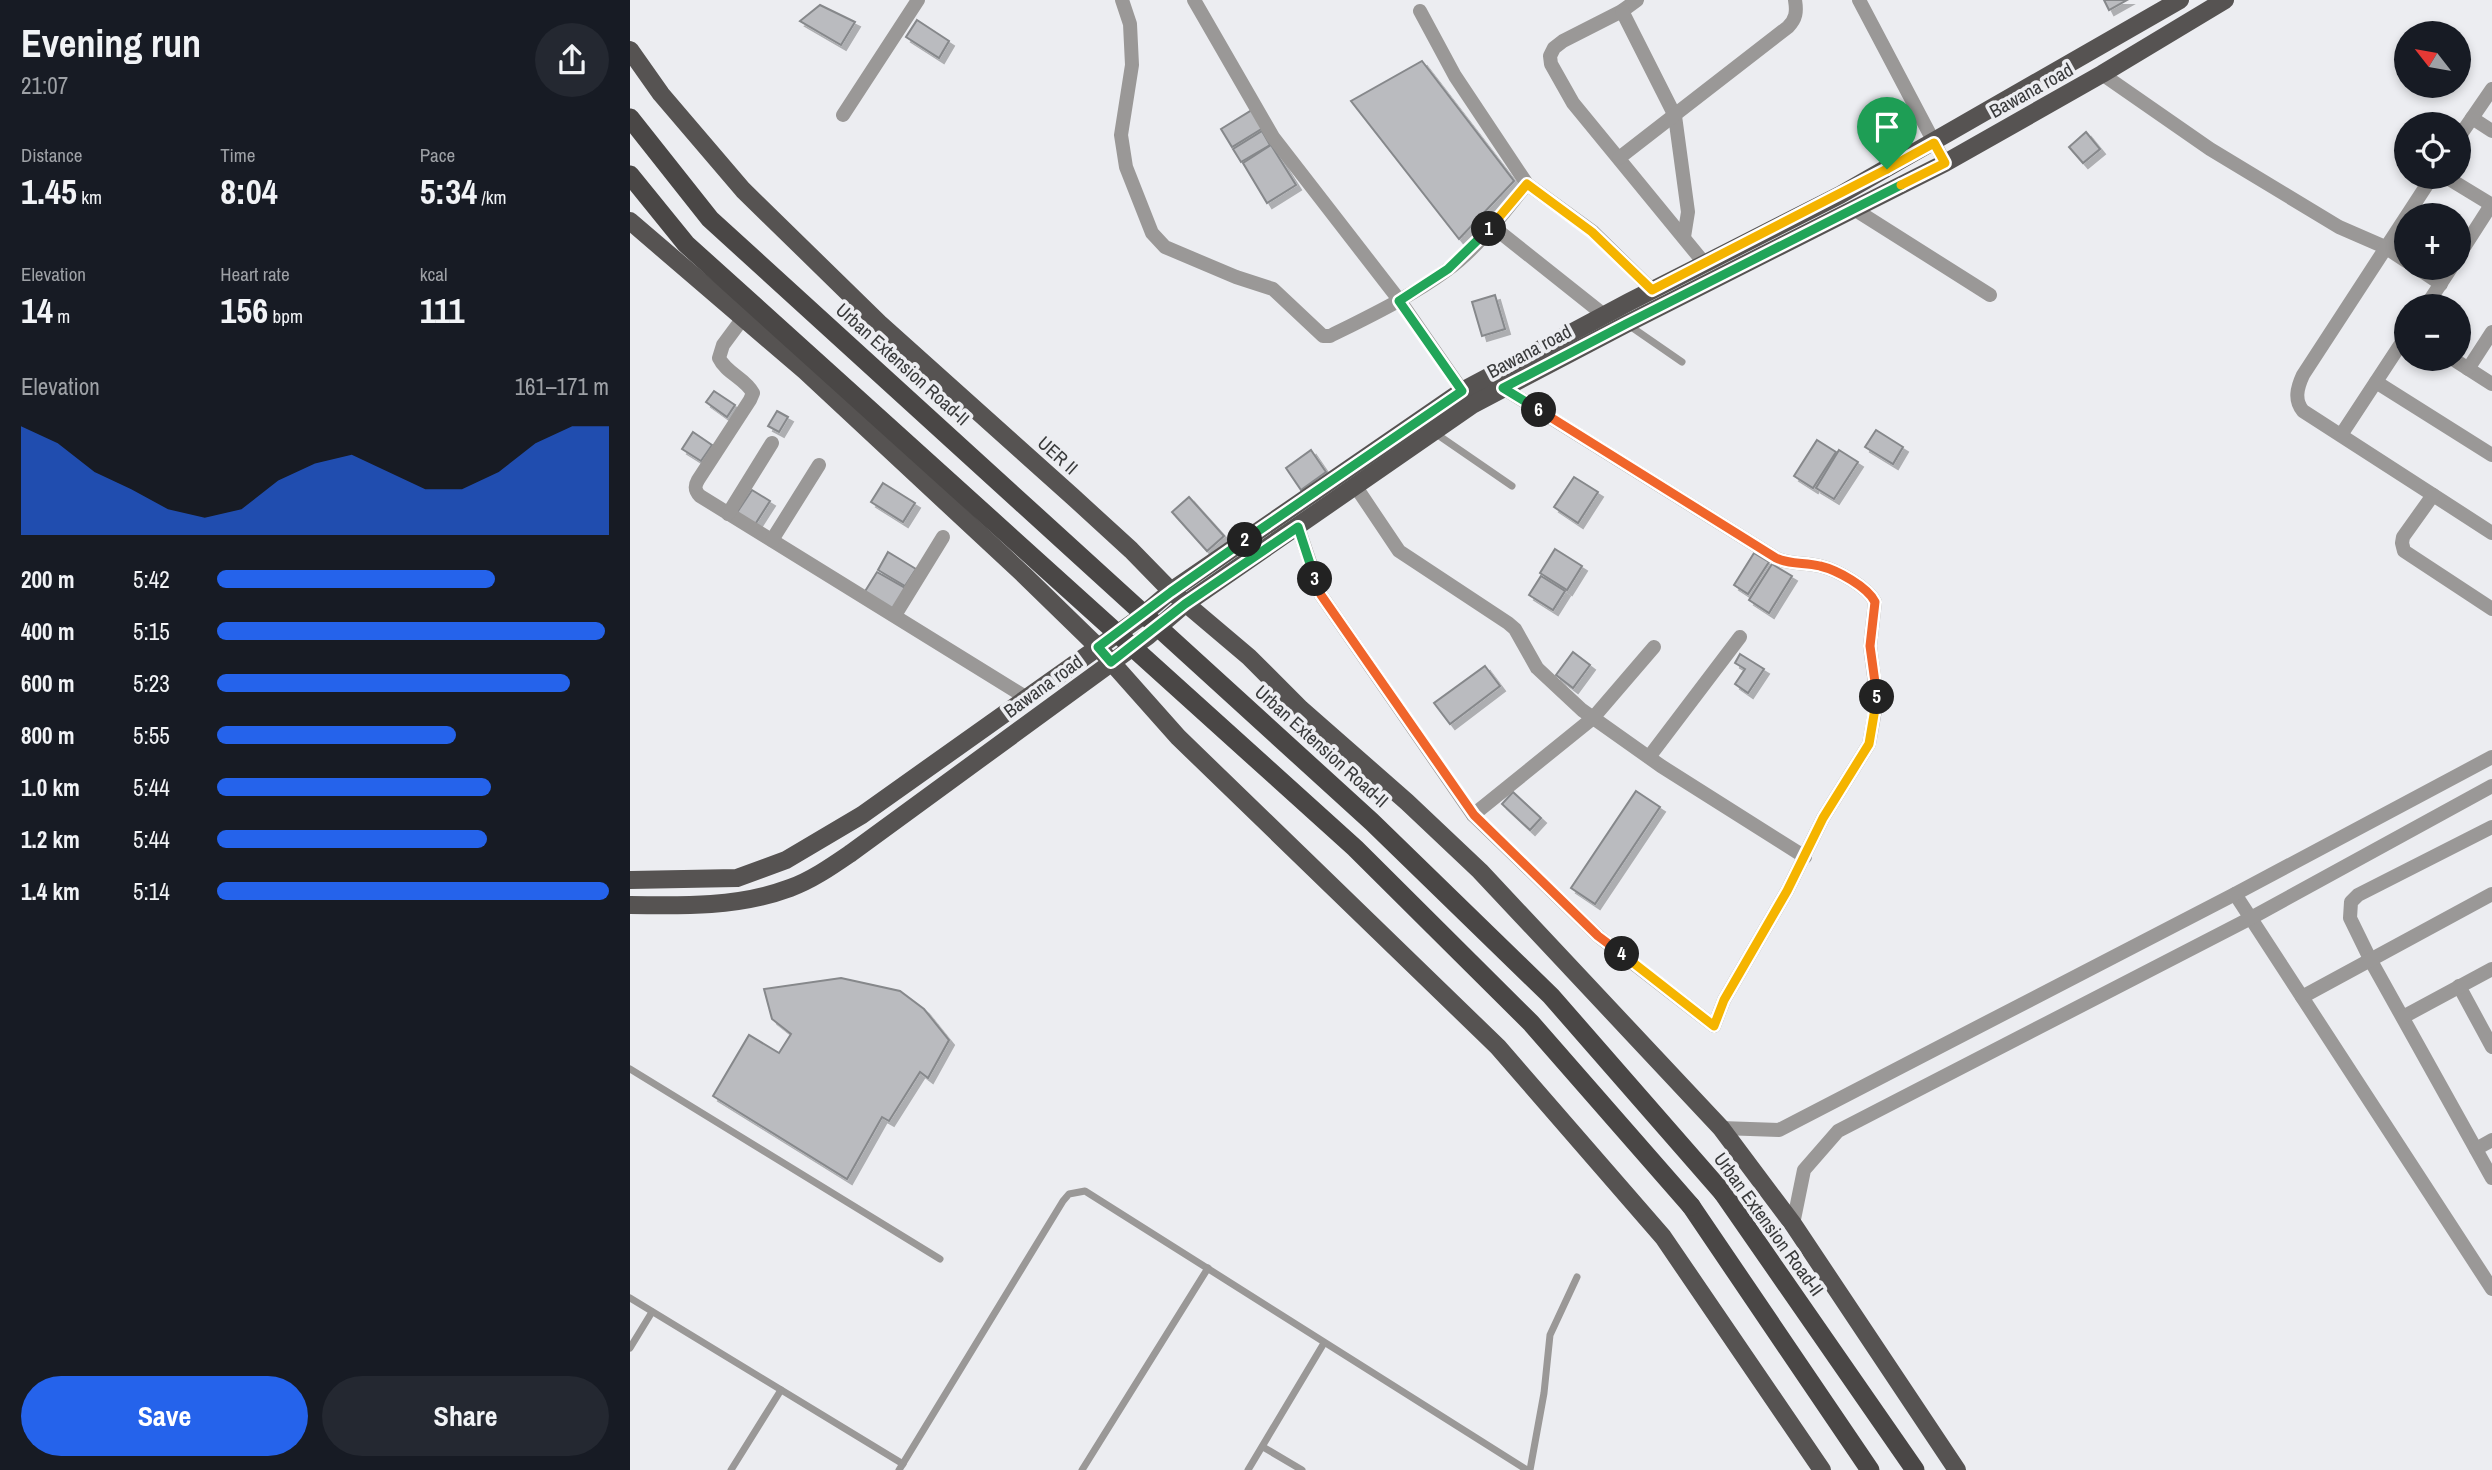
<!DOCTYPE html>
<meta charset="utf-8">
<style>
:root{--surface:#171b24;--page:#242831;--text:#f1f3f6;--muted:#9ea1a6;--accent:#2563eb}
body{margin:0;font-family:"Archivo Narrow",sans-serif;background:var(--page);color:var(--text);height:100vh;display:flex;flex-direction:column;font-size:26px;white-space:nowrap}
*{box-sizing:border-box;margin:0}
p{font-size:23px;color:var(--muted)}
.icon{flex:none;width:38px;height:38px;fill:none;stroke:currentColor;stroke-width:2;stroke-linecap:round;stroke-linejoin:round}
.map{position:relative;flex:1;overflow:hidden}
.details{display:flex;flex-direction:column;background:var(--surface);width:630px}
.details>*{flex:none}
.needle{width:46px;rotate:301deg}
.controls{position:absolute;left:1764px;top:21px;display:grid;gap:14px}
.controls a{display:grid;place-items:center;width:77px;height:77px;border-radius:50%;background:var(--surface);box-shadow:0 4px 10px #0003;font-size:35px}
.pin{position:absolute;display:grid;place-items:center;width:60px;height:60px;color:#fff;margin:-72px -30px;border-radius:50% 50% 50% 0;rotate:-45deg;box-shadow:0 0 7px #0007}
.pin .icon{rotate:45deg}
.km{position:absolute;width:35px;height:35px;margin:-18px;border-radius:50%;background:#222;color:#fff;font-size:19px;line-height:35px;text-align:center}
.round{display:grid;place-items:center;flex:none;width:74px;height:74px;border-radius:37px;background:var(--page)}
.overview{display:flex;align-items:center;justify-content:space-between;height:119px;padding:0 21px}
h1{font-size:38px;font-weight:700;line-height:52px}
.figures{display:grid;grid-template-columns:repeat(3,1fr);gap:10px;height:119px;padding:7px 21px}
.figures div{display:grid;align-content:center}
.figures b{font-size:35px;font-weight:700}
.figures small{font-size:19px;font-weight:400}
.figures p{font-size:19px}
.chart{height:196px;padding:14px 21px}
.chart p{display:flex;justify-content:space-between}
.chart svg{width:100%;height:126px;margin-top:7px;fill:var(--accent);opacity:.7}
.button{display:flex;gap:14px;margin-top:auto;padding:14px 21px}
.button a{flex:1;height:80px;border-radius:42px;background:var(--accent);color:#fff;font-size:28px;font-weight:700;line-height:80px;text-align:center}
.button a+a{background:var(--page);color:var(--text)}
ul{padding:0 21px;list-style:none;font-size:23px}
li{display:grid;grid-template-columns:112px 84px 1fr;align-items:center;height:52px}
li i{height:18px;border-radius:9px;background:var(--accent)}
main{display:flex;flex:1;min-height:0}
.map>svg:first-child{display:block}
.building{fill:#babbbf;stroke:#86888b;stroke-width:2;filter:url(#shadow)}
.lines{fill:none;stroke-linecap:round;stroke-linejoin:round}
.service{stroke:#9a9897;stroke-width:7}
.minor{stroke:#9a9897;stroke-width:14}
.primary{stroke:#565352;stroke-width:18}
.trunk{stroke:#4a4746;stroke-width:19}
.trunk-bridge{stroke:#4a4746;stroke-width:19}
.split-1-casing{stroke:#fff;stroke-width:14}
.split-2-casing{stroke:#fff;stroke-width:14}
.split-3-casing{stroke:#fff;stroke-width:14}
.split-4-casing{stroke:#fff;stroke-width:14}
.split-5-casing{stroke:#fff;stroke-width:14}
.split-6-casing{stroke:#fff;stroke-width:14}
.split-7-casing{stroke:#fff;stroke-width:14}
.split-8-casing{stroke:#fff;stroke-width:14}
.split-1{stroke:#f5b400;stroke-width:9}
.split-2{stroke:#22a559;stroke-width:9}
.split-3{stroke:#22a559;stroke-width:9}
.split-4{stroke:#f0652b;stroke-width:9}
.split-5{stroke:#f5b400;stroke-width:9}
.split-6{stroke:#f0652b;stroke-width:9}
.split-7{stroke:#22a559;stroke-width:9}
.split-8{stroke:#f5b400;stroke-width:9}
.labels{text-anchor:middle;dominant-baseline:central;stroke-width:7;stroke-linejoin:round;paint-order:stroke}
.street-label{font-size:19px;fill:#393a3b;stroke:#ecedf1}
</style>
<main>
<section class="details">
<div class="overview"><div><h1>Evening run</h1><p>21:07</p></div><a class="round"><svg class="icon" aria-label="share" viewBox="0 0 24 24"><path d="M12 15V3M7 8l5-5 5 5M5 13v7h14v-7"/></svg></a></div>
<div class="figures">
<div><p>Distance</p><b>1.45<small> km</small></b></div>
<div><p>Time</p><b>8:04</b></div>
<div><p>Pace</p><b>5:34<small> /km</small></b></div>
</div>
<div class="figures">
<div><p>Elevation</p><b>14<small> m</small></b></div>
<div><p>Heart rate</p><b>156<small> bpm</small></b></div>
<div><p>kcal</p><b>111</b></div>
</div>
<div class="chart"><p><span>Elevation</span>161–171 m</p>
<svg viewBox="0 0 160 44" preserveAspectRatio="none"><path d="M0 44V6L10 12L20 22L30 28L40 35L50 38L60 35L70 25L80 19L90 16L100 22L110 28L120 28L130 22L140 12L150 6L160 6V44z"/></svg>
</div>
<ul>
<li><b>200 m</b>5:42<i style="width:71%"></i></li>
<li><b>400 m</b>5:15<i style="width:99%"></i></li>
<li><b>600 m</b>5:23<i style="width:90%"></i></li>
<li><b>800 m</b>5:55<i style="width:61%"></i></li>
<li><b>1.0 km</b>5:44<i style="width:70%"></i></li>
<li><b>1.2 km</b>5:44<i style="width:69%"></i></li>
<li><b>1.4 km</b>5:14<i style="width:100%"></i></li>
</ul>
<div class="button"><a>Save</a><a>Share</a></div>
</section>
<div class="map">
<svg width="1862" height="1470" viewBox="0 0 1862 1470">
<defs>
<filter id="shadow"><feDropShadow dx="5" dy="5" stdDeviation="0" flood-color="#0004"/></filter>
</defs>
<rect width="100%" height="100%" fill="#ecedf1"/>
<!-- building -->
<g class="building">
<path d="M 1474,0 L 1497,0 L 1479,10 Z"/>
<path d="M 190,5 L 225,22 L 211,45 L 170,21 Z"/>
<path d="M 287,20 L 319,41 L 309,58 L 276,37 Z"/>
<path d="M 792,61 L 884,181 L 829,239 L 721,101 Z"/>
<path d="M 622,110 L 633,128 L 602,147 L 591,129 Z"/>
<path d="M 632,131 L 640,145 L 611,162 L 603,149 Z"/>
<path d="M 1456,132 L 1470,149 L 1453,163 L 1439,147 Z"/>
<path d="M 641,145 L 666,185 L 637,203 L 613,163 Z"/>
<path d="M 865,295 L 875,329 L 852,336 L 842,302 Z"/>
<path d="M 84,391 L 105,405 L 97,417 L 76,402 Z"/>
<path d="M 147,411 L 158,417 L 149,432 L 138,426 Z"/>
<path d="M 1246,430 L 1273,447 L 1263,464 L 1235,447 Z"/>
<path d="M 63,432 L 82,445 L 71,461 L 52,449 Z"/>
<path d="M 1187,440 L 1206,452 L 1183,488 L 1164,476 Z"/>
<path d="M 681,450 L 696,472 L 671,490 L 656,468 Z"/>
<path d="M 1209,450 L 1228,462 L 1204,499 L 1186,488 Z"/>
<path d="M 944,477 L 968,492 L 948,523 L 924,507 Z"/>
<path d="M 253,483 L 285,503 L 273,522 L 241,502 Z"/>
<path d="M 122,490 L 140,501 L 124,526 L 106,514 Z"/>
<path d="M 559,497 L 594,536 L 577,551 L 542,512 Z"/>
<path d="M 925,549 L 952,566 L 937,590 L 910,573 Z"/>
<path d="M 258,552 L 286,569 L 275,586 L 248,570 Z"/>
<path d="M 1124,553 L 1139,562 L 1118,594 L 1104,585 Z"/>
<path d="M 1142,564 L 1162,576 L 1139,613 L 1119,600 Z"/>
<path d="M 247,572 L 275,588 L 263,610 L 234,593 Z"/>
<path d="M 911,576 L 935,591 L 923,610 L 899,595 Z"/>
<path d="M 943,652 L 960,665 L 943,688 L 926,675 Z"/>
<path d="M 1110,654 L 1134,669 L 1118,693 L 1105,684 L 1115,669 L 1105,663 Z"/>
<path d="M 855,666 L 870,686 L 820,724 L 804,703 Z"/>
<path d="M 1006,791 L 1030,807 L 965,904 L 941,888 Z"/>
<path d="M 883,792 L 911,818 L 900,830 L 872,804 Z"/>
<path d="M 211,978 L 270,991 L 294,1009 L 319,1040 L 298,1078 L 290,1072 L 259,1121 L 252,1117 L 217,1179 L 83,1096 L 119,1035 L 149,1053 L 161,1034 L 142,1019 L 134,989 Z"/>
</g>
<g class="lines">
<!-- service -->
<g class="service">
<path d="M 997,324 L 1052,362"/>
<path d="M 805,433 L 882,486"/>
<path d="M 0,1069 L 310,1259"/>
<path d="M 0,1298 L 273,1464"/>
<path d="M 0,1348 L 22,1312"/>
<path d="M 633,1447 L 672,1470"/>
<path d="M 101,1470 L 151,1390"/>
<path d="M 269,1470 L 433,1201 L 439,1194 L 455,1191 L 897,1470"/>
<path d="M 452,1470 L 578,1268"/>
<path d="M 618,1470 L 694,1343"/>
<path d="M 900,1470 L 914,1393 L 920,1335 L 947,1277"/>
</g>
<!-- minor -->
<g class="minor">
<path d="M 492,0 L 500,24 L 502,65 L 491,135 L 496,167 L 522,233 L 535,247 L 606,277 L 643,289 L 693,336 L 700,336 C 740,316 780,297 817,270 C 847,249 874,212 897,184"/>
<path d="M 564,0 L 643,137 L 770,301 L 838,399"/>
<path d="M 1007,0 L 992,11 L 933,41 L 924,48 L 920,56 L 921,64 L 943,103 L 1075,264"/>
<path d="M 1229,0 L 1315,163"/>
<path d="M 790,11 L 825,76 L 897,184 L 963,232 L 1022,290"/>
<path d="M 992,11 L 1045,116 L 1058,212 L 1054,237"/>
<path d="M 1472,74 L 1580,149 L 1709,227 L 1755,247 L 1776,261"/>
<path d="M 213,115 L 288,0"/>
<path d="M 1842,118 L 1862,131"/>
<path d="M 1829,137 L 1862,89"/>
<path d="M 989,158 L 1158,27 C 1166,19 1167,12 1165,0"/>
<path d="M 1802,177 L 1673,375 C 1667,388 1664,400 1673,411 L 1862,533"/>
<path d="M 1816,177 L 1862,205"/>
<path d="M 1224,209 L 1360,295"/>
<path d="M 862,226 L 974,315"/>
<path d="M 1829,255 L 1861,205"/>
<path d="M 1787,268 L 1811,284"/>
<path d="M 1796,306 L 1821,268"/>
<path d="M 113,318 L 93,345 L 89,358 C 96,373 115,378 123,393 L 120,400 L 68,480 C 64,487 65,491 70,496 L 397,698"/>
<path d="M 1823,359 L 1862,384"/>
<path d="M 1838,369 L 1862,332"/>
<path d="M 1746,382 L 1862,455"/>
<path d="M 1711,435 L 1776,336"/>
<path d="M 726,487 L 769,551 L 878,623 L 885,629 L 907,668 L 952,710 L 1031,766 L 1175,857"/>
<path d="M 1803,495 L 1773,537 L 1772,543 L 1774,551 L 1862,609"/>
<path d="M 98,514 L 142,443"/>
<path d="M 668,527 L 691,595 L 843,815 L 968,936 L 1084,1026 L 1094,1000 L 1157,891 L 1193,818 L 1239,744 L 1247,699 L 1240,646 L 1245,602 C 1238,587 1207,570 1190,566 C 1175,562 1161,565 1146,558 L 873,388"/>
<path d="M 142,540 L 189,465"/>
<path d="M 265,615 L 313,537"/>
<path d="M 1019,757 L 1110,637"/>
<path d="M 843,815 L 963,718 L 1024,647"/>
<path d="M 1862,827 L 1728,895 L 1721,902 L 1720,918 L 1741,961 L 1862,1178"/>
<path d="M 1605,894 L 1862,1289"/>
<path d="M 1829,986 L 1862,1047"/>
<path d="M 1672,997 L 1862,894"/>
<path d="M 1773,1017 L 1862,969"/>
<path d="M 1091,1128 L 1149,1130 L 1605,894 L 1862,757"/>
<path d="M 1846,1149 L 1862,1140"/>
<path d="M 1163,1224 L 1174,1170 L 1208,1131 L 1621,918 L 1862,786"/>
</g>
<!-- primary -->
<g class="primary">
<path d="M 0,50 L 31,94 L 113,190 L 249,323 L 442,496 L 501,550 L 541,591 L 619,657 L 671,709 L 777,802 L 850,871 L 1091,1128 L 1163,1224 L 1327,1470"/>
<path d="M 0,221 L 175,371 L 393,574 L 468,647 L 548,737 L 868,1047 L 1033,1237 L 1192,1470"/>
<path d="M 0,880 L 107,878 L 156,860 L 232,815 L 508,619 L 541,591 L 832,391 L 999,302 L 1210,195 L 1550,0"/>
<path d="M 0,905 C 54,906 109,907 160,888 C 182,880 202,866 221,853 L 518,636 L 555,604 L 842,405 L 996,324 L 1315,163 L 1472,74 L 1595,0"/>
</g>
<!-- trunk -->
<g class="trunk">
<path d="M 1093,1193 L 1285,1470"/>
<path d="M 1061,1206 L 1240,1470"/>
</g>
<!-- trunk-bridge -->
<g class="trunk-bridge">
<path d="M 0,118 L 80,219 L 742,822 L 921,996 L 1093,1193"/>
<path d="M 0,175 L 56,244 L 725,848 L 901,1023 L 1061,1206"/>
</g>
</g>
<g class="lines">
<defs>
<path id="split-1" d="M 859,229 L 897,184 L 962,232 L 1022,290 L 1257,169"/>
<path id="split-2" d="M 615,540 L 832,391 L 769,301 L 818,269 L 859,229"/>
<path id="split-3" d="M 615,540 L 541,592 L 468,647 L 481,662 L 555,604 L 668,527 L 685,579"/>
<path id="split-4" d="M 685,579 L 691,595 L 844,815 L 968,936 L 992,954"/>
<path id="split-5" d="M 992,954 L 1084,1026 L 1094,1000 L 1157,891 L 1193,818 L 1239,744 L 1247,697"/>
<path id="split-6" d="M 909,410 L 1146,558 C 1161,565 1175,562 1190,566 C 1207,570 1238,587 1245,602 L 1240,646 L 1247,697"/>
<path id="split-7" d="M 909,410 L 873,388 L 996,324 L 1271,185"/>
<path id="split-8" d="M 1257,169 L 1304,143 L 1315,163 L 1271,185"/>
</defs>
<!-- split-1 casing -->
<use href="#split-1" class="split-1-casing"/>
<!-- split-2 casing -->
<use href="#split-2" class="split-2-casing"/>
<!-- split-3 casing -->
<use href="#split-3" class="split-3-casing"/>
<!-- split-4 casing -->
<use href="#split-4" class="split-4-casing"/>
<!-- split-5 casing -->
<use href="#split-5" class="split-5-casing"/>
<!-- split-6 casing -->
<use href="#split-6" class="split-6-casing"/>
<!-- split-7 casing -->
<use href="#split-7" class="split-7-casing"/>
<!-- split-8 casing -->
<use href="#split-8" class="split-8-casing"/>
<!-- split-1 -->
<use href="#split-1" class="split-1"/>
<!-- split-2 -->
<use href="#split-2" class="split-2"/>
<!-- split-3 -->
<use href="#split-3" class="split-3"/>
<!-- split-4 -->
<use href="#split-4" class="split-4"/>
<!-- split-5 -->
<use href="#split-5" class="split-5"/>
<!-- split-6 -->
<use href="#split-6" class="split-6"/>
<!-- split-7 -->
<use href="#split-7" class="split-7"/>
<!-- split-8 -->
<use href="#split-8" class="split-8"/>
</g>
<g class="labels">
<!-- street labels -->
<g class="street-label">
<text transform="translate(1401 90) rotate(-29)">Bawana road</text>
<text transform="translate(899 351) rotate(-28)">Bawana road</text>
<text transform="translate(273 364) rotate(42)">Urban Extension Road-II</text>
<text transform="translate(428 455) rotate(42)">UER II</text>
<text transform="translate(413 686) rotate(-36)">Bawana road</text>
<text transform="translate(692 746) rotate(42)">Urban Extension Road-II</text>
<text transform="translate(1139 1224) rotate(54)">Urban Extension Road-II</text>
</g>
</g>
</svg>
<div class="controls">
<a><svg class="needle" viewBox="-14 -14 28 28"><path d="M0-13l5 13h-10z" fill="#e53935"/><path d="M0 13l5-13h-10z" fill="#9ea1a6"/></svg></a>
<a><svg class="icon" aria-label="locate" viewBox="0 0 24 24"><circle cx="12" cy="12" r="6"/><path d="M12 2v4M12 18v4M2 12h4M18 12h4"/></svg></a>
<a>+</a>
<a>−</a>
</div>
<div class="pin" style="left:1257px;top:169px;background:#1e9e55"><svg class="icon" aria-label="arrive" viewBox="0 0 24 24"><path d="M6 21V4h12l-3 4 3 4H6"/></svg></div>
<b class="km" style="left:859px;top:229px">1</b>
<b class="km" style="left:615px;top:540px">2</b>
<b class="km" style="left:685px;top:579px">3</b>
<b class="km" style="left:992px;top:954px">4</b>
<b class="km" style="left:1247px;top:697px">5</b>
<b class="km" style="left:909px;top:410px">6</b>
</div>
</main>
